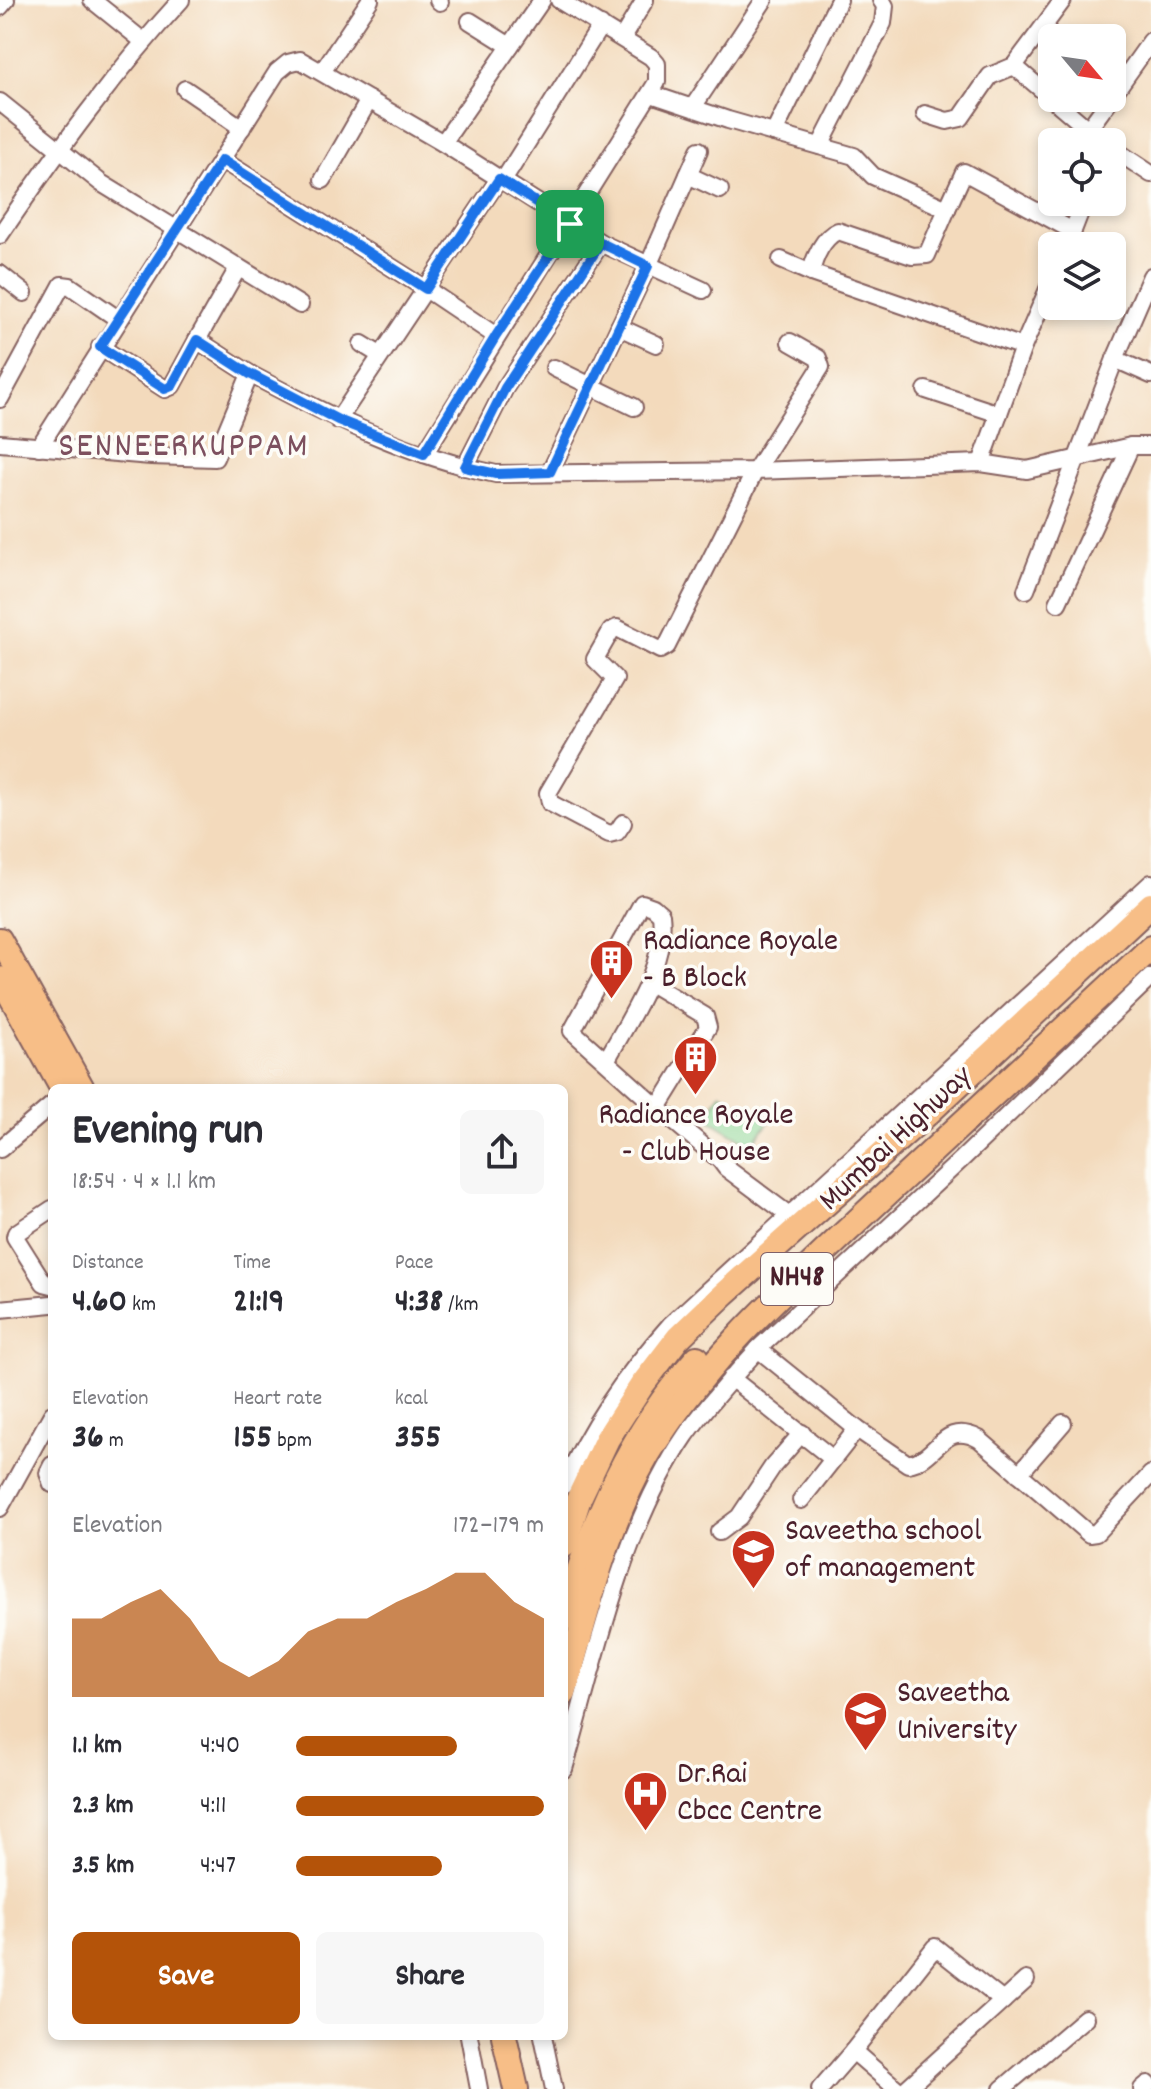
<!DOCTYPE html>
<meta charset="utf-8">
<style>
:root{--surface:#fff;--page:#f7f7f7;--text:#2b2b33;--muted:#7c7c81;--accent:#b45309}
body{margin:0;font-family:Dekko,sans-serif;background:var(--page);color:var(--text);height:100vh;display:flex;flex-direction:column;font-size:30px;white-space:nowrap}
*{box-sizing:border-box;margin:0}
p{font-size:26px;color:var(--muted)}
.icon{flex:none;width:44px;height:44px;fill:none;stroke:currentColor;stroke-width:2;stroke-linecap:round;stroke-linejoin:round}
.map{position:relative;flex:1;overflow:hidden}
.panel{position:absolute;left:48px;top:1084px;width:520px;height:956px;display:flex;flex-direction:column;background:var(--surface);border-radius:12px;box-shadow:0 4px 12px #0003}
.panel>*{flex:none}
.needle{width:52px;rotate:119deg}
.buttons{position:absolute;left:1038px;top:24px;display:grid;gap:16px}
.buttons a{display:grid;place-items:center;width:88px;height:88px;border-radius:12px;background:var(--surface);box-shadow:0 4px 12px #0003;font-size:40px}
.pin{position:absolute;display:grid;place-items:center;width:68px;height:68px;color:#fff;margin:-34px;border-radius:16px;box-shadow:0 4px 12px #0006}
.round{display:grid;place-items:center;flex:none;width:84px;height:84px;border-radius:12px;background:var(--page)}
.head{display:flex;align-items:center;justify-content:space-between;height:136px;padding:0 24px}
h1{font-size:44px;font-weight:700;line-height:60px}
.stats{display:grid;grid-template-columns:repeat(3,1fr);gap:12px;height:136px;padding:8px 24px}
.stats div{display:grid;align-content:center}
.stats b{font-size:34px;font-weight:700}
.stats small{font-size:22px;font-weight:400}
.stats p{font-size:22px}
.chart{height:224px;padding:16px 24px}
.chart p{display:flex;justify-content:space-between}
.chart svg{width:100%;height:144px;margin-top:8px;fill:var(--accent);opacity:.7}
.primary-button{display:flex;gap:16px;margin-top:auto;padding:16px 24px}
.primary-button a{flex:1;height:92px;border-radius:12px;background:var(--accent);color:#fff;font-size:32px;font-weight:700;line-height:92px;text-align:center}
.primary-button a+a{background:var(--page);color:var(--text)}
ul{padding:0 24px;list-style:none;font-size:26px}
li{display:grid;grid-template-columns:128px 96px 1fr;align-items:center;height:60px}
li i{height:20px;border-radius:10px;background:var(--accent)}
.map>svg:first-child{display:block}
.green{fill:#89d492;stroke:#6a7a5e;stroke-width:2}
.lines{fill:none;stroke-linecap:round;stroke-linejoin:round}
.minor-casing{stroke:#85605e;stroke-width:20}
.major-casing{stroke:#85605e;stroke-width:26}
.highway-casing{stroke:#85605e;stroke-width:28}
.minor{stroke:#fff;stroke-width:16}
.major{stroke:#f7be87;stroke-width:22}
.highway{stroke:#f7be87;stroke-width:24}
.route-casing{stroke:#fff;stroke-width:16}
.route{stroke:#1a73e8;stroke-width:10}
.labels{text-anchor:middle;dominant-baseline:central;stroke-width:7;stroke-linejoin:round;paint-order:stroke}
.shield{fill:#fdfcf7;stroke:#806168;stroke-width:2}
.shield-label{font-size:30px;font-weight:bold;fill:#4a1f2b}
.poi-label{font-size:32px;fill:#4a1f2b;stroke:#fdfcf7;text-anchor:start}
.street-label{font-size:32px;fill:#4a1f2b;stroke:#fdfcf7}
.quarter-label{font-size:36px;letter-spacing:2px;fill:#7d505f;stroke:#fdfcf7}
</style>
<div class="map">
<svg width="1151" height="2089" viewBox="0 0 1151 2089">
<rect width="100%" height="100%" fill="#fdfcf7"/>
<filter id="ink" filterUnits="userSpaceOnUse"><feTurbulence type="fractalNoise" baseFrequency=".0125" numOctaves="2"/><feDisplacementMap in="SourceGraphic" scale="16" xChannelSelector="R" yChannelSelector="G"/><feConvolveMatrix kernelMatrix="1 2 1 2 8 2 1 2 1" color-interpolation-filters="sRGB"/></filter>
<filter id="wash" filterUnits="userSpaceOnUse"><feTurbulence type="fractalNoise" baseFrequency=".006" numOctaves="4" result="noise"/><feDisplacementMap in="SourceGraphic" scale="32" xChannelSelector="R" yChannelSelector="G"/><feGaussianBlur stdDeviation="1.8" result="paint"/><feColorMatrix in="noise" values="0 0 0 0 0 0 0 0 0 0 0 0 0 0 0 0 0 1.4 0 .05"/><feComposite in="paint" operator="in"/></filter>
<g filter="url(#wash)">
<rect width="100%" height="100%" fill="#f3dabc"/>
<!-- green -->
<path class="green" d="M 721,1093 L 769,1122 L 751,1145 L 706,1118 Z"/>
</g>
<g filter="url(#ink)">
<g class="lines">
<defs>
<g id="minor">
<path d="M 92,0 L 143,41"/>
<path d="M 438,0 L 440,2"/>
<path d="M 0,7 L 6,0"/>
<path d="M 470,21 L 510,46"/>
<path d="M 622,38 L 645,0"/>
<path d="M 1014,66 L 1103,142"/>
<path d="M 322,72 L 370,0"/>
<path d="M 185,89 L 242,128"/>
<path d="M 651,94 L 728,120 L 854,156 L 873,176 L 947,209 L 964,172 L 1073,231"/>
<path d="M 1112,96 L 1151,41"/>
<path d="M 0,102 L 101,183 L 300,305"/>
<path d="M 693,107 L 764,0"/>
<path d="M 925,114 L 947,121 L 961,118 L 990,76 L 1014,66 L 1063,0"/>
<path d="M 1087,131 L 1111,98"/>
<path d="M 774,133 L 839,0"/>
<path d="M 443,143 L 542,0"/>
<path d="M 820,146 L 883,23 L 885,6 L 881,0"/>
<path d="M 1112,148 L 1151,174"/>
<path d="M 222,160 L 426,289 L 496,336"/>
<path d="M 688,175 L 720,190"/>
<path d="M 323,180 L 369,100"/>
<path d="M 503,181 L 601,25"/>
<path d="M 947,209 L 927,255 L 912,256 L 838,231 C 823,237 814,258 811,273 L 1023,347"/>
<path d="M 0,235 C 56,153 114,73 181,0"/>
<path d="M 1067,246 L 1084,202"/>
<path d="M 781,260 L 811,273"/>
<path d="M 238,268 L 197,340 L 250,374"/>
<path d="M 0,274 L 24,293"/>
<path d="M 619,327 L 656,344"/>
<path d="M 362,344 L 380,355"/>
<path d="M 100,347 L 165,389 L 172,386 L 197,340"/>
<path d="M 1115,359 L 1151,375"/>
<path d="M 554,368 L 634,407"/>
<path d="M 926,390 L 999,414"/>
<path d="M 0,399 L 62,285 L 70,286 L 118,319"/>
<path d="M 338,420 L 499,179"/>
<path d="M 0,443 L 151,456 L 215,458 L 250,374 C 329,416 408,456 496,474 L 755,471 L 981,463 L 1027,470 L 1131,446 L 1151,446"/>
<path d="M 39,447 L 277,72 L 288,63 L 300,60 L 443,143 L 601,243 L 703,290"/>
<path d="M 424,454 L 657,82 L 657,64 L 651,57 L 559,0"/>
<path d="M 981,463 L 1023,347 L 1052,280"/>
<path d="M 465,467 L 505,388 L 601,243"/>
<path d="M 550,472 L 648,266 L 699,150"/>
<path d="M 1026,590 L 1115,359 L 1151,276"/>
<path d="M 1058,603 L 1131,446"/>
<path d="M 623,823 L 617,832 L 609,834 L 550,803 L 548,793 L 615,679 L 595,659 L 611,631 L 617,628 L 660,650 L 667,646 L 755,471 L 821,367 L 818,358 L 790,342"/>
<path d="M 648,982 L 705,1016 L 708,1027 L 658,1108 L 720,1160 L 726,1168 L 789,1215"/>
<path d="M 606,1061 C 630,1017 667,966 661,914 L 653,907 L 642,903 L 572,1031 L 658,1108"/>
<path d="M 0,1149 L 52,1105"/>
<path d="M 52,1209 L 16,1233 L 15,1237 L 44,1283 L 52,1285"/>
<path d="M 0,1309 L 52,1304"/>
<path d="M 758,1349 L 857,1429 L 908,1464 C 939,1459 941,1420 979,1439 L 1089,1534 L 1096,1533 L 1151,1474"/>
<path d="M 731,1378 L 833,1459"/>
<path d="M 52,1465 L 48,1473 L 52,1484"/>
<path d="M 1019,1474 L 1063,1423"/>
<path d="M 564,1485 C 590,1426 627,1373 670,1325 L 1151,883"/>
<path d="M 801,1500 L 857,1429"/>
<path d="M 0,1508 L 52,1414"/>
<path d="M 719,1532 L 739,1517 L 773,1466 L 802,1433"/>
<path d="M 564,1769 C 596,1659 621,1530 686,1435 C 709,1403 735,1374 761,1346 L 962,1159 L 1151,977"/>
<path d="M 469,2036 L 479,2089"/>
<path d="M 543,2036 L 554,2089"/>
<path d="M 853,2051 L 935,1947 L 1003,2001"/>
<path d="M 820,2089 L 853,2051 L 897,2089"/>
<path d="M 906,2089 L 1026,1980"/>
<path d="M 1002,2089 L 1085,2018"/>
<path d="M 1142,2089 L 1148,2084"/>
</g>
<g id="major">
<path d="M 0,939 L 83,1088"/>
<path d="M 0,978 L 61,1088"/>
</g>
<g id="highway">
<path d="M 564,1545 L 579,1498 L 607,1439 L 642,1385 L 678,1338 L 725,1293 L 930,1111 L 1151,905"/>
<path d="M 564,1618 C 592,1522 629,1433 697,1358"/>
<path d="M 564,1693 C 587,1612 605,1527 648,1454 C 705,1359 788,1287 867,1212 C 962,1124 1056,1036 1151,948"/>
<path d="M 504,2036 L 516,2089"/>
</g>
</defs>
<!-- minor casing -->
<use href="#minor" class="minor-casing"/>
<!-- major casing -->
<use href="#major" class="major-casing"/>
<!-- highway casing -->
<use href="#highway" class="highway-casing"/>
<!-- minor -->
<use href="#minor" class="minor"/>
<!-- major -->
<use href="#major" class="major"/>
<!-- highway -->
<use href="#highway" class="highway"/>
</g>
</g>
<g class="lines" filter="url(#ink)">
<defs>
<path id="route" d="M 570,224 L 496,336 L 424,454 L 338,420 L 250,374 L 197,340 L 172,386 L 165,389 L 100,347 L 222,160 L 426,289 L 499,179 L 601,243 L 648,266 L 550,472 L 496,474 L 465,467 L 505,388 L 601,243 L 570,224"/>
</defs>
<!-- route casing -->
<use href="#route" class="route-casing"/>
<!-- route -->
<use href="#route" class="route"/>
</g>
<!-- icons -->
<defs>
<symbol id="building-pin" viewBox="-11 -11 22 30"><path d="M0 17L-7.5 6A9.5 9.5 0 1 1 7.5 6Z" fill="#c8321e" stroke="#fdfcf7"/><path d="M-4-6H4V6H1V3H-1V6H-4ZM-2.5-4.3h1.7v1.8h-1.7ZM.8-4.3h1.7v1.8H.8ZM-2.5-1h1.7V.8h-1.7ZM.8-1h1.7V.8H.8Z" fill="#fff"/></symbol>
<symbol id="university-pin" viewBox="-11 -11 22 30"><path d="M0 17L-7.5 6A9.5 9.5 0 1 1 7.5 6Z" fill="#c8321e" stroke="#fdfcf7"/><path d="M0-5L7-2L0 1L-7-2ZM-4 1L0 2.5L4 1V4Q0 6-4 4Z" fill="#fff"/></symbol>
<symbol id="hospital-pin" viewBox="-11 -11 22 30"><path d="M0 17L-7.5 6A9.5 9.5 0 1 1 7.5 6Z" fill="#c8321e" stroke="#fdfcf7"/><path d="M-5-5h3v3.5h4V-5h3V5h-3V1.5h-4V5h-3Z" fill="#fff"/></symbol>
</defs>
<g fill-rule="evenodd">
<use href="#building-pin" x="586" y="936" width="51" height="69"/>
<use href="#building-pin" x="670" y="1032" width="51" height="69"/>
<use href="#university-pin" x="728" y="1526" width="51" height="69"/>
<use href="#university-pin" x="840" y="1688" width="51" height="69"/>
<use href="#hospital-pin" x="620" y="1768" width="51" height="69"/>
</g>
<g class="labels">
<!-- shield labels -->
<rect class="shield" x="761" y="1253" width="72" height="52" rx="6"/>
<g class="shield-label">
<text x="797" y="1279">NH48</text>
</g>
<!-- poi labels -->
<g class="poi-label">
<text x="643" y="943">Radiance Royale<tspan x="643" dy="37">- B Block</tspan></text>
<text x="696" y="1117" text-anchor="middle">Radiance Royale<tspan x="696" dy="37">- Club House</tspan></text>
<text x="785" y="1533">Saveetha school<tspan x="785" dy="37">of management</tspan></text>
<text x="897" y="1695">Saveetha<tspan x="897" dy="37">University</tspan></text>
<text x="677" y="1776">Dr.Rai<tspan x="677" dy="37">Cbcc Centre</tspan></text>
</g>
<!-- street labels -->
<g class="street-label">
<text transform="translate(897 1140) rotate(-43)">Mumbai Highway</text>
</g>
<!-- quarter labels -->
<g class="quarter-label">
<text x="184" y="448">SENNEERKUPPAM</text>
</g>
</g>
</svg>
<div class="buttons">
<a><svg class="needle" viewBox="-14 -14 28 28"><path d="M0-13l5 13h-10z" fill="#e53935"/><path d="M0 13l5-13h-10z" fill="#7c7c81"/></svg></a>
<a><svg class="icon" aria-label="locate" viewBox="0 0 24 24"><circle cx="12" cy="12" r="6"/><path d="M12 2v4M12 18v4M2 12h4M18 12h4"/></svg></a>
<a><svg class="icon" aria-label="layers" viewBox="0 0 24 24"><path d="M12 4l9 5-9 5-9-5zM3 14l9 5 9-5"/></svg></a>
</div>
<div class="pin" style="left:570px;top:224px;background:#1e9e55"><svg class="icon" aria-label="arrive" viewBox="0 0 24 24"><path d="M6 21V4h12l-3 4 3 4H6"/></svg></div>
<section class="panel">
<div class="head"><div><h1>Evening run</h1><p>18:54 · 4 × 1.1 km</p></div><a class="round"><svg class="icon" aria-label="share" viewBox="0 0 24 24"><path d="M12 15V3M7 8l5-5 5 5M5 13v7h14v-7"/></svg></a></div>
<div class="stats">
<div><p>Distance</p><b>4.60<small> km</small></b></div>
<div><p>Time</p><b>21:19</b></div>
<div><p>Pace</p><b>4:38<small> /km</small></b></div>
</div>
<div class="stats">
<div><p>Elevation</p><b>36<small> m</small></b></div>
<div><p>Heart rate</p><b>155<small> bpm</small></b></div>
<div><p>kcal</p><b>355</b></div>
</div>
<div class="chart"><p><span>Elevation</span>172–179 m</p>
<svg viewBox="0 0 160 44" preserveAspectRatio="none"><path d="M0 44V20L10 20L20 15L30 11L40 20L50 33L60 38L70 33L80 24L90 20L100 20L110 15L120 11L130 6L140 6L150 15L160 20V44z"/></svg>
</div>
<ul>
<li><b>1.1 km</b>4:40<i style="width:65%"></i></li>
<li><b>2.3 km</b>4:11<i style="width:100%"></i></li>
<li><b>3.5 km</b>4:47<i style="width:59%"></i></li>
</ul>
<div class="primary-button"><a>Save</a><a>Share</a></div>
</section>
</div>
